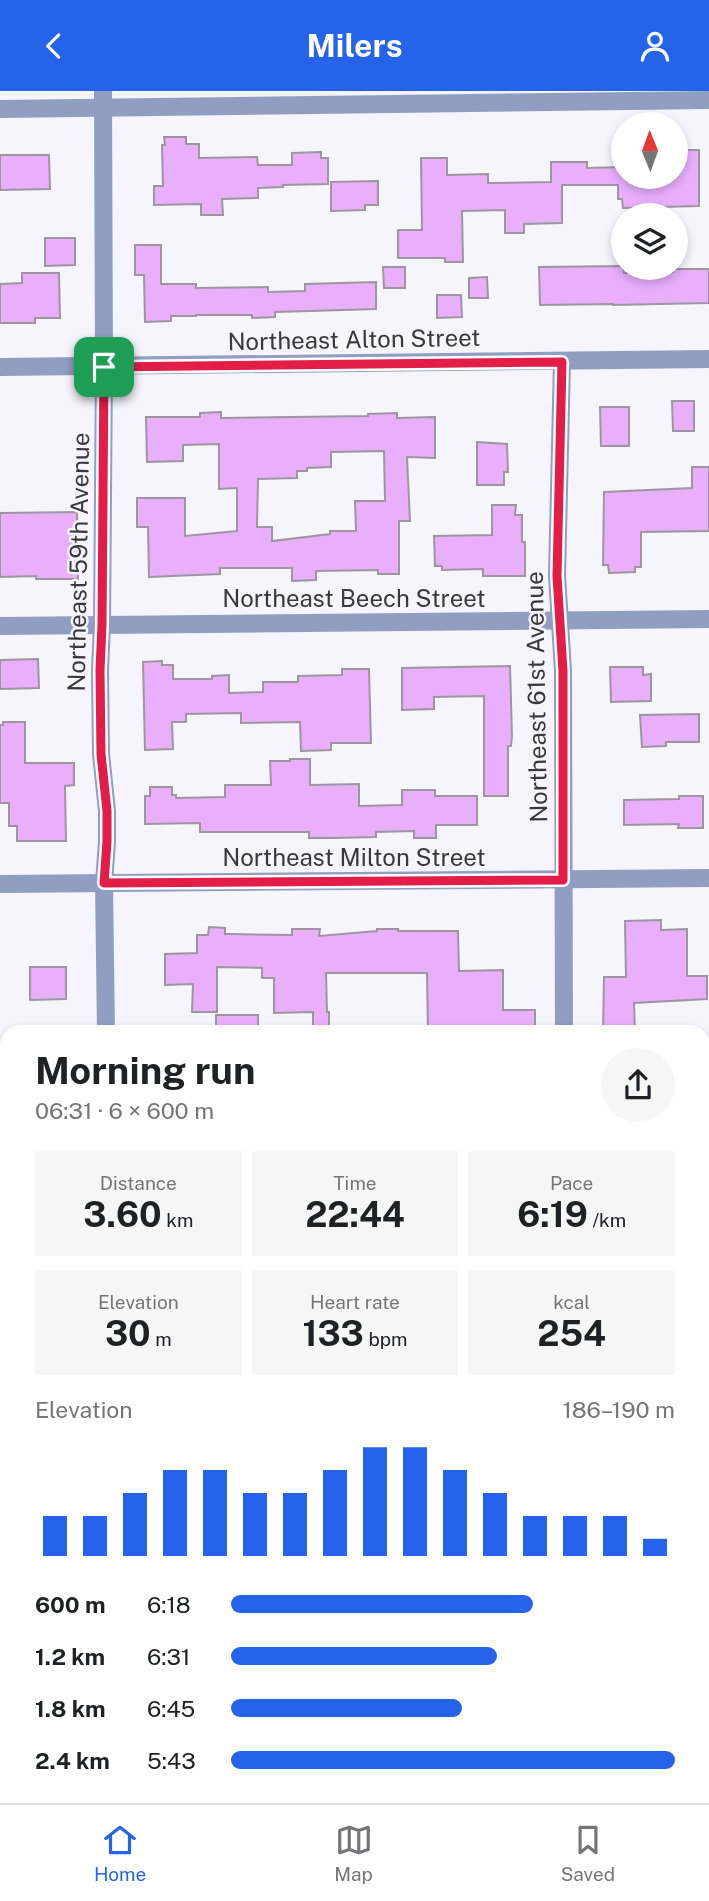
<!DOCTYPE html>
<meta charset="utf-8">
<style>
:root{--surface:#fff;--page:#f6f6f6;--text:#202124;--muted:#757577;--line:#e0e0e0;--accent:#2563eb}
body{margin:0;font-family:"Public Sans",sans-serif;background:var(--page);color:var(--text);height:100vh;display:flex;flex-direction:column;font-size:26px;white-space:nowrap}
*{box-sizing:border-box;margin:0}
p{font-size:23px;color:var(--muted)}
.icon{flex:none;width:38px;height:38px;fill:none;stroke:currentColor;stroke-width:2;stroke-linecap:round;stroke-linejoin:round}
.map{position:relative;flex:1;overflow:hidden}
.drawer{position:absolute;left:0px;top:934px;width:710px;height:779px;display:flex;flex-direction:column;background:var(--surface);border-radius:21px 21px 0 0;box-shadow:0 4px 10px #0003}
.drawer>*{flex:none}
.needle{width:46px;rotate:359deg}
.controls{position:absolute;left:611px;top:21px;display:grid;gap:14px}
.controls a{display:grid;place-items:center;width:77px;height:77px;border-radius:50%;background:var(--surface);box-shadow:0 4px 10px #0003;font-size:35px}
.pin{position:absolute;display:grid;place-items:center;width:60px;height:60px;color:#fff;margin:-30px;border-radius:14px;box-shadow:0 4px 10px #0006}
.round{display:grid;place-items:center;flex:none;width:74px;height:74px;border-radius:37px;background:var(--page)}
.summary{display:flex;align-items:center;justify-content:space-between;height:119px;padding:0 35px}
h1{font-size:38px;font-weight:700;line-height:52px}
.figures{display:grid;grid-template-columns:repeat(3,1fr);gap:10px;height:119px;padding:7px 35px}
.figures div{display:grid;align-content:center;border-radius:0px;background:var(--page);text-align:center}
.figures b{font-size:35px;font-weight:700}
.figures small{font-size:19px;font-weight:400}
.figures p{font-size:19px}
.chart{height:196px;padding:14px 35px}
.chart p{display:flex;justify-content:space-between}
.chart svg{width:100%;height:126px;margin-top:7px;stroke:var(--accent);stroke-width:6}
ul{padding:0 35px;list-style:none;font-size:23px}
li{display:grid;grid-template-columns:112px 84px 1fr;align-items:center;height:52px}
li i{height:18px;border-radius:9px;background:var(--accent)}
header{display:flex;justify-content:space-between;align-items:center;height:91px;padding:0 35px;background:var(--accent);color:#fff;font-size:32px;font-weight:700}
.dock{display:flex;justify-content:space-around;align-items:center;height:98px;border-top:2px solid var(--line);background:var(--surface);font-size:19px;color:var(--muted)}
.dock a{display:grid;justify-items:center;gap:4px}
.dock .selected{color:var(--accent)}
.map>svg:first-child{display:block}
.building{fill:#e9affd;stroke:#9d969f;stroke-width:2;fill-rule:evenodd}
.lines{fill:none;stroke-linecap:round;stroke-linejoin:round}
.minor{stroke:#909ec2;stroke-width:18}
.major{stroke:#405492;stroke-width:18}
.route-casing{stroke:#fff;stroke-width:14}
.route{stroke:#e11d48;stroke-width:9}
.labels{text-anchor:middle;dominant-baseline:central;stroke-width:5;stroke-linejoin:round;paint-order:stroke}
.street-label{font-size:24px;fill:#39393d;stroke:#f6f4fd}
</style>
<header><svg class="icon" aria-label="back" viewBox="0 0 24 24"><path d="M15 5l-7 7 7 7"/></svg>Milers<svg class="icon" aria-label="person" viewBox="0 0 24 24"><circle cx="12" cy="8" r="4"/><path d="M4 21q1-7 8-7t8 7"/></svg></header>
<div class="map">
<svg width="709" height="1712" viewBox="0 0 709 1712">
<rect width="100%" height="100%" fill="#f6f4fd"/>
<!-- building -->
<g class="building">
<path d="M 164,46 L 186,46 L 186,53 L 199,53 L 199,67 L 257,66 L 258,74 L 292,74 L 292,62 L 321,61 L 321,67 L 328,67 L 328,93 L 283,94 L 283,96 L 258,97 L 258,107 L 222,108 L 223,124 L 201,124 L 201,113 L 154,114 L 154,95 L 163,95 L 162,54 L 165,54 Z"/>
<path d="M 676,59 L 699,59 L 699,115 L 623,117 L 622,108 L 618,108 L 618,94 L 562,94 L 562,132 L 524,133 L 524,142 L 505,142 L 505,119 L 462,120 L 463,171 L 445,171 L 445,167 L 398,167 L 398,139 L 422,139 L 421,67 L 447,67 L 447,84 L 488,83 L 488,92 L 551,91 L 551,71 L 587,71 L 587,77 L 623,76 L 623,86 L 676,86 Z"/>
<path d="M 0,64 L 49,64 L 50,98 L 0,99 Z"/>
<path d="M 378,90 L 378,114 L 365,114 L 365,119 L 331,120 L 331,91 Z"/>
<path d="M 45,147 L 75,147 L 75,174 L 45,175 Z"/>
<path d="M 135,154 L 161,154 L 161,193 L 196,193 L 196,197 L 268,196 L 268,201 L 305,200 L 305,193 L 376,191 L 376,218 L 275,221 L 275,226 L 252,227 L 252,224 L 196,224 L 196,225 L 171,225 L 171,230 L 145,231 L 144,184 L 135,184 Z"/>
<path d="M 623,175 L 624,182 L 673,181 L 673,178 L 709,178 L 709,212 L 613,214 L 613,213 L 540,214 L 539,176 Z"/>
<path d="M 383,176 L 405,176 L 405,197 L 384,197 Z"/>
<path d="M 22,182 L 59,182 L 60,227 L 35,227 L 35,232 L 0,232 L 0,193 L 22,192 Z"/>
<path d="M 487,186 L 488,207 L 469,207 L 469,187 Z"/>
<path d="M 437,204 L 461,204 L 462,226 L 437,227 Z"/>
<path d="M 672,310 L 694,310 L 694,340 L 673,340 Z"/>
<path d="M 600,316 L 629,316 L 629,355 L 601,355 Z"/>
<path d="M 221,321 L 221,327 L 368,325 L 368,323 L 397,322 L 397,327 L 435,326 L 435,367 L 407,366 L 410,430 L 399,430 L 399,483 L 378,483 L 378,479 L 316,480 L 316,489 L 292,490 L 292,477 L 220,477 L 220,483 L 149,486 L 148,436 L 137,436 L 137,407 L 185,407 L 185,445 L 237,440 L 237,397 L 219,398 L 219,353 L 183,354 L 183,370 L 147,371 L 146,326 L 200,326 L 200,322 ZM 384,360 L 385,410 L 355,410 L 356,440 L 330,440 L 330,443 L 272,450 L 272,436 L 257,436 L 258,388 L 297,387 L 297,380 L 307,380 L 307,377 L 331,376 L 331,361 Z"/>
<path d="M 477,351 L 507,353 L 508,381 L 504,381 L 504,394 L 477,394 Z"/>
<path d="M 692,376 L 709,376 L 709,440 L 641,441 L 641,476 L 635,476 L 635,481 L 609,482 L 608,474 L 603,474 L 604,401 L 692,397 Z"/>
<path d="M 492,414 L 516,414 L 515,424 L 522,424 L 522,451 L 525,451 L 525,485 L 483,485 L 483,478 L 442,479 L 442,475 L 435,475 L 434,445 L 492,444 Z"/>
<path d="M 77,421 L 78,488 L 36,488 L 36,485 L 0,486 L 0,422 Z"/>
<path d="M 38,568 L 39,597 L 0,598 L 0,569 Z"/>
<path d="M 162,570 L 162,574 L 173,574 L 173,588 L 212,588 L 212,585 L 229,584 L 229,602 L 263,601 L 263,591 L 298,591 L 298,585 L 342,584 L 342,578 L 369,578 L 371,652 L 331,652 L 331,659 L 301,660 L 300,631 L 241,632 L 241,622 L 186,623 L 186,631 L 172,631 L 173,658 L 145,659 L 143,571 Z"/>
<path d="M 510,575 L 512,645 L 511,655 L 508,655 L 508,705 L 484,705 L 484,605 L 434,606 L 434,618 L 402,619 L 402,577 Z"/>
<path d="M 610,576 L 643,576 L 643,584 L 651,583 L 651,610 L 611,611 Z"/>
<path d="M 699,623 L 699,651 L 666,651 L 666,655 L 642,656 L 640,624 Z"/>
<path d="M 3,631 L 25,631 L 25,672 L 74,672 L 74,694 L 65,695 L 66,750 L 17,750 L 17,735 L 9,735 L 9,712 L 0,712 L 0,634 L 3,634 Z"/>
<path d="M 290,668 L 310,668 L 310,694 L 359,693 L 359,715 L 402,714 L 402,699 L 435,699 L 435,705 L 477,705 L 477,734 L 436,734 L 436,747 L 414,747 L 414,740 L 376,741 L 376,746 L 333,747 L 309,747 L 309,741 L 200,741 L 200,732 L 145,733 L 145,705 L 150,705 L 150,696 L 172,696 L 172,704 L 176,704 L 176,707 L 225,706 L 225,694 L 271,694 L 270,670 L 290,670 Z"/>
<path d="M 679,705 L 703,705 L 703,737 L 678,737 L 679,733 L 624,734 L 624,709 L 679,708 Z"/>
<path d="M 661,829 L 661,839 L 687,838 L 687,885 L 707,885 L 707,908 L 634,912 L 635,942 L 603,942 L 604,886 L 626,886 L 625,830 Z"/>
<path d="M 209,836 L 225,837 L 225,843 L 231,843 L 292,844 L 292,838 L 320,838 L 319,845 L 377,840 L 377,838 L 398,838 L 398,840 L 458,840 L 459,880 L 503,879 L 503,919 L 535,919 L 535,942 L 428,942 L 427,882 L 326,882 L 327,921 L 329,921 L 329,941 L 313,941 L 313,921 L 274,922 L 274,887 L 262,887 L 262,877 L 217,876 L 217,921 L 192,921 L 193,893 L 165,894 L 165,863 L 197,862 L 197,844 L 208,844 Z"/>
<path d="M 30,876 L 66,876 L 66,908 L 30,909 Z"/>
<rect x="216" y="924" width="42" height="18"/>
</g>
<g class="lines">
<!-- minor -->
<g class="minor">
<path d="M 103,0 L 104,276 L 102,534 L 100,579 L 101,663 L 107,720 L 107,751 L 104,792 L 106,942"/>
<path d="M 0,18 L 709,9"/>
<path d="M 562,270 L 557,485 L 563,580 L 564,942"/>
<path d="M 0,276 L 709,268"/>
<path d="M 0,535 L 709,528"/>
<path d="M 0,793 L 709,787"/>
<path d="M 704,1527 L 709,1527"/>
<path d="M 0,1535 L 7,1535"/>
<path d="M 180,1706 L 180,1712"/>
<path d="M 444,1706 L 444,1712"/>
<path d="M 703,1706 L 703,1712"/>
</g>
<!-- major -->
<g class="major">
<path d="M 704,1046 L 709,1046"/>
<path d="M 0,1053 L 7,1053"/>
</g>
</g>
<g class="lines">
<defs>
<path id="route" d="M 562,271 L 557,485 L 563,580 L 563,789 L 104,792 L 107,751 L 107,720 L 101,663 L 100,579 L 102,534 L 104,276 Z"/>
</defs>
<!-- route casing -->
<use href="#route" class="route-casing"/>
<!-- route -->
<use href="#route" class="route"/>
</g>
<g class="labels">
<!-- street labels -->
<g class="street-label">
<text transform="translate(354 248) rotate(-1)">Northeast Alton Street</text>
<text transform="translate(78 471) rotate(-89)">Northeast 59th Avenue</text>
<text x="354" y="507">Northeast Beech Street</text>
<text transform="translate(536 606) rotate(-91)">Northeast 61st Avenue</text>
<text x="354" y="766">Northeast Milton Street</text>
</g>
</g>
</svg>
<div class="controls">
<a><svg class="needle" viewBox="-14 -14 28 28"><path d="M0-13l5 13h-10z" fill="#e53935"/><path d="M0 13l5-13h-10z" fill="#757577"/></svg></a>
<a><svg class="icon" aria-label="layers" viewBox="0 0 24 24"><path d="M12 4l9 5-9 5-9-5zM3 14l9 5 9-5"/></svg></a>
</div>
<div class="pin" style="left:104px;top:276px;background:#1e9e55"><svg class="icon" aria-label="arrive" viewBox="0 0 24 24"><path d="M6 21V4h12l-3 4 3 4H6"/></svg></div>
<section class="drawer">
<div class="summary"><div><h1>Morning run</h1><p>06:31 · 6 × 600 m</p></div><a class="round"><svg class="icon" aria-label="share" viewBox="0 0 24 24"><path d="M12 15V3M7 8l5-5 5 5M5 13v7h14v-7"/></svg></a></div>
<div class="figures">
<div><p>Distance</p><b>3.60<small> km</small></b></div>
<div><p>Time</p><b>22:44</b></div>
<div><p>Pace</p><b>6:19<small> /km</small></b></div>
</div>
<div class="figures">
<div><p>Elevation</p><b>30<small> m</small></b></div>
<div><p>Heart rate</p><b>133<small> bpm</small></b></div>
<div><p>kcal</p><b>254</b></div>
</div>
<div class="chart"><p><span>Elevation</span>186–190 m</p>
<svg viewBox="0 0 160 44" preserveAspectRatio="none"><path d="M5 44V30M15 44V30M25 44V22M35 44V14M45 44V14M55 44V22M65 44V22M75 44V14M85 44V6M95 44V6M105 44V14M115 44V22M125 44V30M135 44V30M145 44V30M155 44V38"/></svg>
</div>
<ul>
<li><b>600 m</b>6:18<i style="width:68%"></i></li>
<li><b>1.2 km</b>6:31<i style="width:60%"></i></li>
<li><b>1.8 km</b>6:45<i style="width:52%"></i></li>
<li><b>2.4 km</b>5:43<i style="width:100%"></i></li>
</ul>
</section>
</div>
<nav class="dock">
<a class="selected"><svg class="icon" aria-label="home" viewBox="0 0 24 24"><path d="M3 11l9-7 9 7M6 9v11h12V9"/></svg>Home</a>
<a><svg class="icon" aria-label="map" viewBox="0 0 24 24"><path d="M3 6l6-2 6 2 6-2v14l-6 2-6-2-6 2zM9 4v14M15 6v14"/></svg>Map</a>
<a><svg class="icon" aria-label="saved" viewBox="0 0 24 24"><path d="M7 4h10v16l-5-4-5 4z"/></svg>Saved</a>
</nav>
